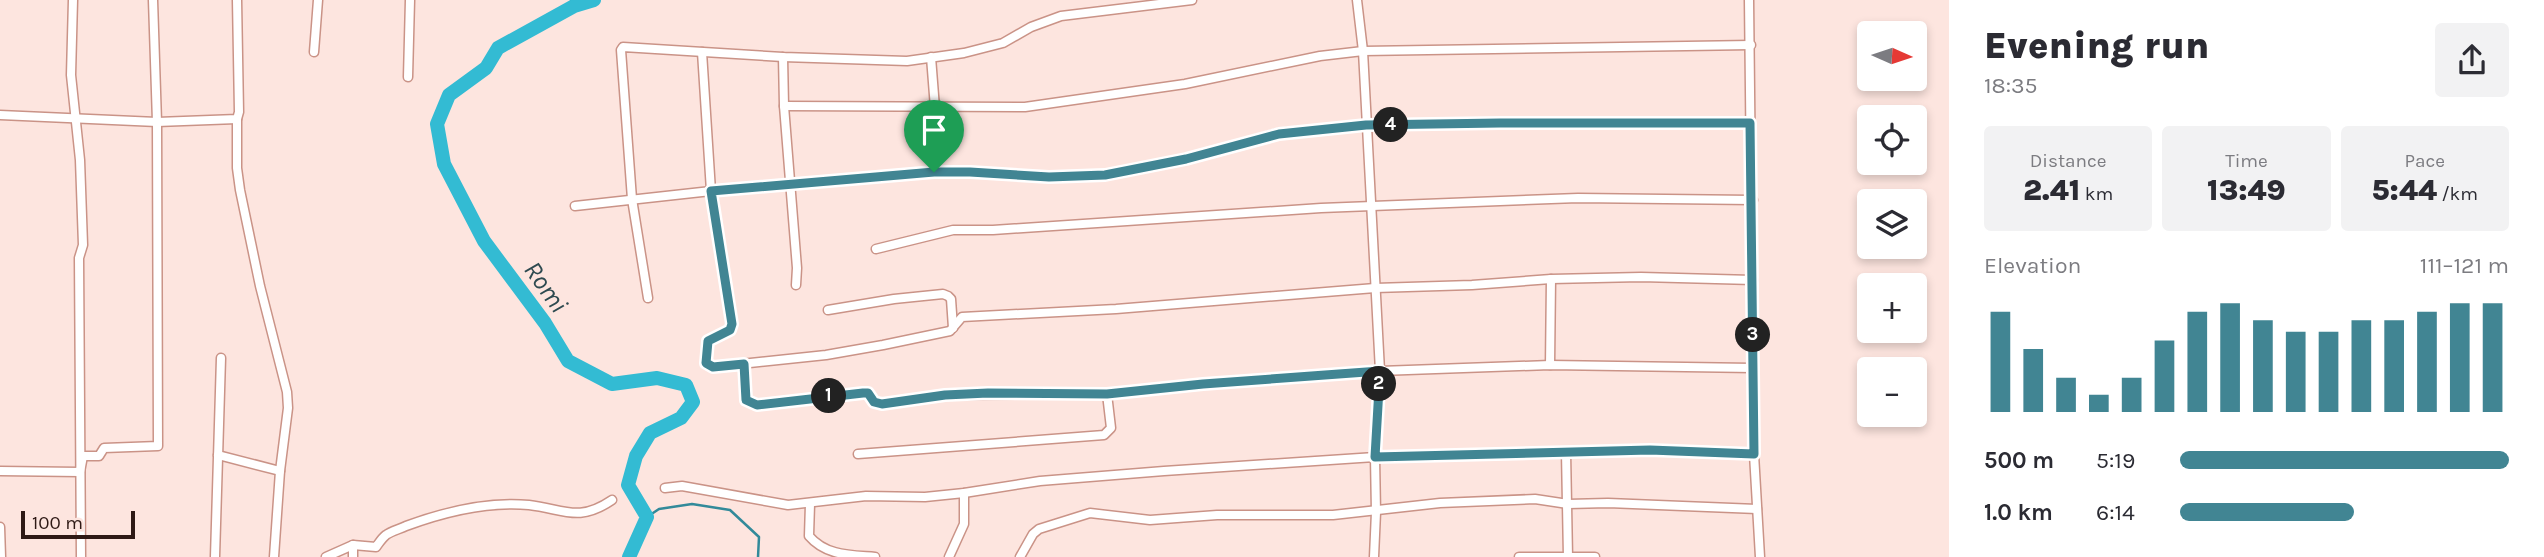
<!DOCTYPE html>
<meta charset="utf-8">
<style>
:root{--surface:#fff;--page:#f2f2f3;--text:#2b2b33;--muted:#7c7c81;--accent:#418593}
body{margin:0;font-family:Karla,sans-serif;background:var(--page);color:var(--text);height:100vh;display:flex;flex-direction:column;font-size:26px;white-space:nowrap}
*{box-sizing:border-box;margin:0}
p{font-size:23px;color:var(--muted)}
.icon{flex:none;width:38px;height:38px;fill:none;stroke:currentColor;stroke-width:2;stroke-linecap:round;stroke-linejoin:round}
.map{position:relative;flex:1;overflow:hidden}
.side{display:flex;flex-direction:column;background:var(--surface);width:595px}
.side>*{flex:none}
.needle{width:46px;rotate:93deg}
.buttons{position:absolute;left:1857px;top:21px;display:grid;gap:14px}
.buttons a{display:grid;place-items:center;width:70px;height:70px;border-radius:7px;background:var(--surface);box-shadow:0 4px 10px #0003;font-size:35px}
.scale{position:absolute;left:21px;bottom:18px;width:114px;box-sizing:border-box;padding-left:7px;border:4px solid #2e1915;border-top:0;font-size:19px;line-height:24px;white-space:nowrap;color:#2e1915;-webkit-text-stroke:5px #fde5df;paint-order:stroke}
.pin{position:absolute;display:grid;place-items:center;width:60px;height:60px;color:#fff;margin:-72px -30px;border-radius:50% 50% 50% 0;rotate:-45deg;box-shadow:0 0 7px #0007}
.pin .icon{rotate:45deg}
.km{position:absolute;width:35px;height:35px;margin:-18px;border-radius:50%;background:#222;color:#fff;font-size:19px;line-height:35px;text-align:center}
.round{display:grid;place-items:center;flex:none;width:74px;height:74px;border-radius:7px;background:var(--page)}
.summary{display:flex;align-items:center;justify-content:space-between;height:119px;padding:0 35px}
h1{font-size:38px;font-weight:800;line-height:52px}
.stats{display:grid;grid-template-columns:repeat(3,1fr);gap:10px;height:119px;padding:7px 35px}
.stats div{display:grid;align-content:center;border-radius:7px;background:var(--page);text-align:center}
.stats b{font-size:30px;font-weight:800}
.stats small{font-size:19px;font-weight:400}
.stats p{font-size:19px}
.chart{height:196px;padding:14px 35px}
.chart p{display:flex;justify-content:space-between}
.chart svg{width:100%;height:126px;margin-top:7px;stroke:var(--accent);stroke-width:6}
ul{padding:0 35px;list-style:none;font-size:23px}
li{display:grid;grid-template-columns:112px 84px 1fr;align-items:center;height:52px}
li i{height:18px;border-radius:9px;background:var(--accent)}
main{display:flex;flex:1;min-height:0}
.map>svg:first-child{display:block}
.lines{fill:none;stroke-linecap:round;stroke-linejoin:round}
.stream{stroke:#328a9a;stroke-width:2.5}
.river{stroke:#33bbd3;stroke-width:14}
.minor-casing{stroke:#ca9387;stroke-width:11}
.minor{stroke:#fff;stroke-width:8}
.route-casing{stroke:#fff;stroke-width:14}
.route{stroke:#418593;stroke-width:9}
.labels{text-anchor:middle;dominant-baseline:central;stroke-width:7;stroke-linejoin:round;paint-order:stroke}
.water-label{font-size:26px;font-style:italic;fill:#2e4a50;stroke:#fde5df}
</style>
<main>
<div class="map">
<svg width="1949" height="557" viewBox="0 0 1949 557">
<rect width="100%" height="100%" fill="#fde5df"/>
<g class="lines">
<!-- stream -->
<g class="stream">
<path d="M 571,0 L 574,6"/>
<path d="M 647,517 L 659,509 L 692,504 L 730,510 L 759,537 L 758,557"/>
</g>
<!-- river -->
<path class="river" d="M 594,0 L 574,6 L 498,48 L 486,68 L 449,95 L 437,124 L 444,164 L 484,241 L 545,323 L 568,361 L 612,384 L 657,378 L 686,385 L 693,402 L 681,418 L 650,433 L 636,456 L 628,485 L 647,517 L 629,557"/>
<defs>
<g id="minor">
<path d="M 73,0 L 71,75 L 80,160 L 83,245 L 79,258 L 81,557"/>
<path d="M 1357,0 L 1363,51 L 1380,371 L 1375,457 L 1376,512 L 1374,557"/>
<path d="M 1749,0 L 1754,454 L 1760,557"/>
<path d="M 314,52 L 318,0"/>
<path d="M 702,52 L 711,191 L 732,324 L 730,330 L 708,341 L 706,363 L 713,367 L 826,355 L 883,345 L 950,331 L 962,317 L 1116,309 L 1375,288 L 1472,285 L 1551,279 L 1641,277 L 1753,280"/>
<path d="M 783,57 L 784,106 L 797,268 L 796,285"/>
<path d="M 931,57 L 935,108 L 934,172"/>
<path d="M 408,77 L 410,0"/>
<path d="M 784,106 L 1025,107 L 1185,84 L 1320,56 L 1363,51 L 1751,45"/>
<path d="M 0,115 L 157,122 L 237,119 L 239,112 L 237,0"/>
<path d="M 237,119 L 237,168 L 240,190 L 260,286 L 287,392 L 288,408 L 280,471 L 274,557"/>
<path d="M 575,206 L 711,191 L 934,172 L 970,172 L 1050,177 L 1105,175 L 1186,159 L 1279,133 L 1366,125 L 1500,123 L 1750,123"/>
<path d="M 876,249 L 953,230 L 993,230 L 1321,208 L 1578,198 L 1753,200"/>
<path d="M 648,298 L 632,199 L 621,50 L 623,47 L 783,57 L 907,61 L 964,53 L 1003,43 L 1031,27 L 1061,16 L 1192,0"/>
<path d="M 828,310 L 894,299 L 943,294 L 948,296 L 951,299 L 953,328"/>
<path d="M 744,364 L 746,400 L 757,405 L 863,393 L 868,393 L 874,402 L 882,404 L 945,395 L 1107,394 L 1203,384 L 1380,371 L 1550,365 L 1753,368"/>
<path d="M 1550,365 L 1551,279"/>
<path d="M 1566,452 L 1568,557"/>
<path d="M 858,454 L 1104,435 L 1111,428 L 1107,394"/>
<path d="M 218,455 L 280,471"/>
<path d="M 0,471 L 80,472 L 83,456 L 99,456 L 104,448 L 158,446 L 157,122 L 153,0"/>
<path d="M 665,488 L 682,486 L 788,505 L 866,496 L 925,497 L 964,493 L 1040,481 L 1164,471 L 1375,457 L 1650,450 L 1754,454"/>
<path d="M 810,504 L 809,536 C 826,556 851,555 875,557"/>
<path d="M 0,527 L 1,557"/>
<path d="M 353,545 L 353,557"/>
<path d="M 215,557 L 221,358"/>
<path d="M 326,557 L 353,545 L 376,547 C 379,543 382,538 386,535 C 391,531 400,529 406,526 C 444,512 487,501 529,505 C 564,509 578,523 612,500"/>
<path d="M 949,557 L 964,524 L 964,493"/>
<path d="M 1020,557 L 1033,534 L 1039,529 L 1090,513 L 1150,520 L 1217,515 L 1333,515 L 1440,503 L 1535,499 L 1568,504 L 1608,503 L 1757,509"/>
<path d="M 1519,557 L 1595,557"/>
</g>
</defs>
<!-- minor casing -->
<use href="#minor" class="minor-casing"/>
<!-- minor -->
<use href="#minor" class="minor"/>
</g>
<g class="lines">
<defs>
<path id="route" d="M 1500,123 L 1750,123 L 1754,454 L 1650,450 L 1375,457 L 1380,371 L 1203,384 L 1107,394 L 988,393 L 945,395 L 882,404 L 874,402 L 868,393 L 863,393 L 757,405 L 746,400 L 744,364 L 713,367 L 706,363 L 708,341 L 730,330 L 732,324 L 711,191 L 934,172 L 970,172 L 1049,177 L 1105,175 L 1186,159 L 1279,134 L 1366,125 Z"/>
</defs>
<!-- route casing -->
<use href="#route" class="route-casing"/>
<!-- route -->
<use href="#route" class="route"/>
</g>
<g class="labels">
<!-- water labels -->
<g class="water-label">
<text transform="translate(546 287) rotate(55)">Romi</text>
</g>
</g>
</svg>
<div class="buttons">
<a><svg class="needle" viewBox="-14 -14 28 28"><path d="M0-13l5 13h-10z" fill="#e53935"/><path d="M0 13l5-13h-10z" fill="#7c7c81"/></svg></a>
<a><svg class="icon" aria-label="locate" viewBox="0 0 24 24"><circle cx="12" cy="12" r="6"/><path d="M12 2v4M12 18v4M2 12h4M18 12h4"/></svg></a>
<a><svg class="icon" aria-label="layers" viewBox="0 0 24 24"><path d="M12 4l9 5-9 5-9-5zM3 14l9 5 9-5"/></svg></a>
<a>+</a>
<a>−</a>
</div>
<div class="scale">100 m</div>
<div class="pin" style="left:934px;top:172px;background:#1e9e55"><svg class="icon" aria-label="arrive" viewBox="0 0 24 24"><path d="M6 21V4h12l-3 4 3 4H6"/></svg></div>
<b class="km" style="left:829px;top:396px">1</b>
<b class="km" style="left:1379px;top:384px">2</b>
<b class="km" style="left:1753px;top:335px">3</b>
<b class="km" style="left:1391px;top:125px">4</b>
</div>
<section class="side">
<div class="summary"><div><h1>Evening run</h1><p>18:35</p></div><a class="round"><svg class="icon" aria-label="share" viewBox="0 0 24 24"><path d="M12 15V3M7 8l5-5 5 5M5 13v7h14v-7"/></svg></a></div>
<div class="stats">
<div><p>Distance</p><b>2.41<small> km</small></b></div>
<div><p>Time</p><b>13:49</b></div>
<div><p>Pace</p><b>5:44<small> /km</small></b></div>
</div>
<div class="chart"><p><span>Elevation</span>111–121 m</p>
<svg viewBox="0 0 160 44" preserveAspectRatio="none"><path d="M5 44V9M15 44V22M25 44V32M35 44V38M45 44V32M55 44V19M65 44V9M75 44V6M85 44V12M95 44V16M105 44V16M115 44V12M125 44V12M135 44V9M145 44V6M155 44V6"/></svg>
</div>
<ul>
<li><b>500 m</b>5:19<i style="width:100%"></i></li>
<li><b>1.0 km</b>6:14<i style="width:53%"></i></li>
</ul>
</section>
</main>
